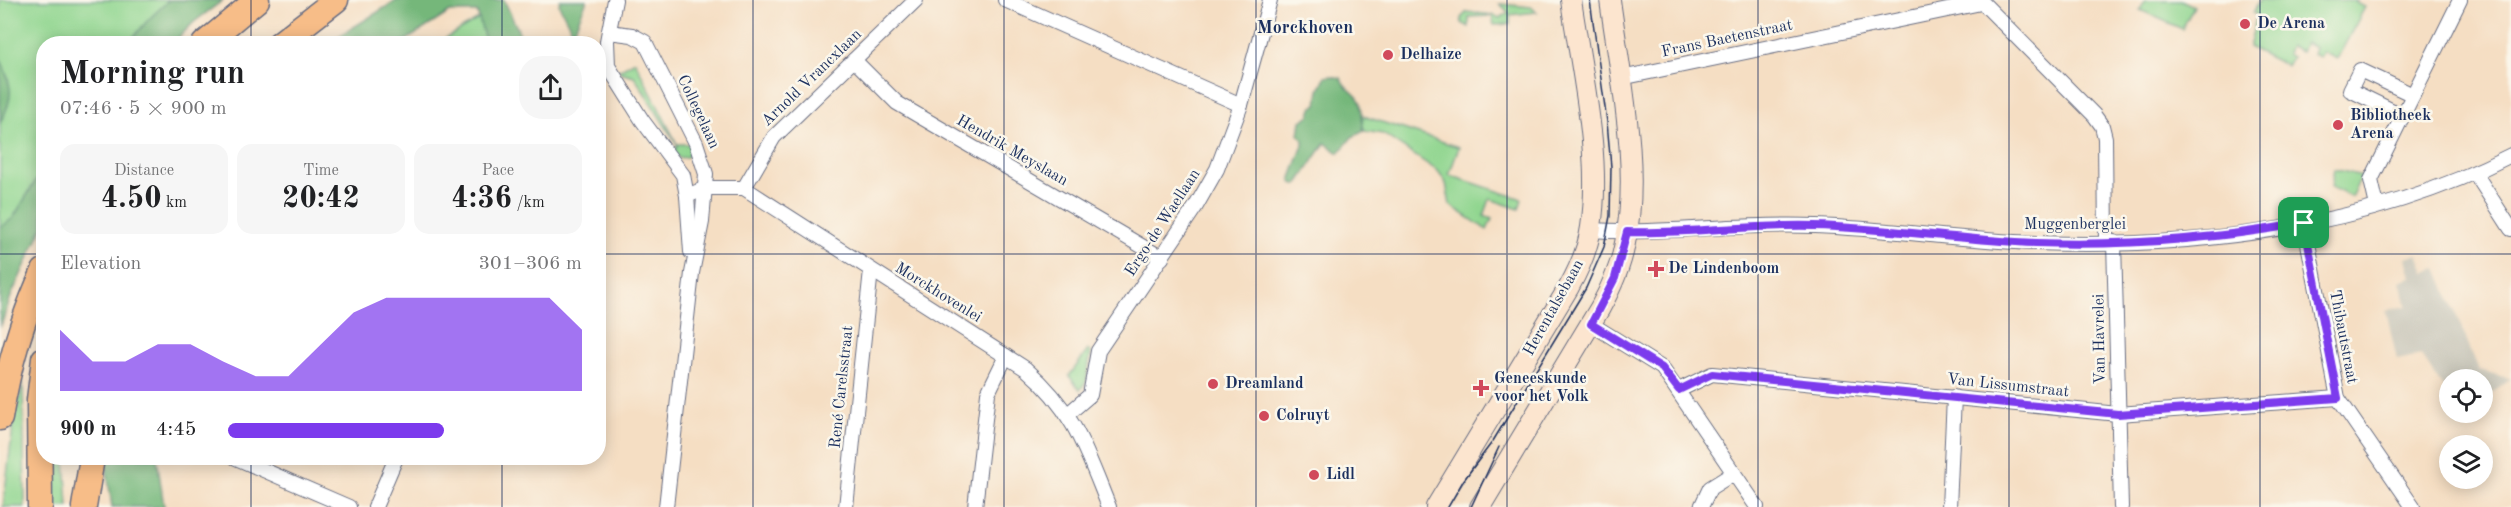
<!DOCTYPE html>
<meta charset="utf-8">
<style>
:root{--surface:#fff;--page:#f6f6f6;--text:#202124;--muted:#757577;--accent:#7c3aed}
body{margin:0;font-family:"Old Standard TT",serif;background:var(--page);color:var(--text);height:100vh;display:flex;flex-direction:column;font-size:22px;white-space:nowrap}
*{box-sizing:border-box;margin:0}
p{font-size:20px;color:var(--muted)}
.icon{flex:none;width:33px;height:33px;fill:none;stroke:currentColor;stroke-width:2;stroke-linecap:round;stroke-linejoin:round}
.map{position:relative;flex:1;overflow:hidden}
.details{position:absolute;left:36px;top:36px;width:570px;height:429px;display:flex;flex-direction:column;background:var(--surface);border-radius:24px;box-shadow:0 3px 15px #0003}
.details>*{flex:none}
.fabs{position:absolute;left:2439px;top:369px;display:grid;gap:12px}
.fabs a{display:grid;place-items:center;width:54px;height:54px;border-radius:50%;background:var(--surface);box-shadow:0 3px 15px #0003;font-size:30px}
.pin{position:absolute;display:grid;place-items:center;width:51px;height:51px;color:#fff;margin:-26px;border-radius:12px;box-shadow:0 3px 9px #0006}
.round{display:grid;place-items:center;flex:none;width:63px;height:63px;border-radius:24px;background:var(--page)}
.head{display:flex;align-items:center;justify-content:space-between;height:102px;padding:0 24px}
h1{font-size:33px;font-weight:700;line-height:45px}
.figures{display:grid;grid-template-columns:repeat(3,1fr);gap:9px;height:102px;padding:6px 24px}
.figures div{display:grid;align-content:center;border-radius:15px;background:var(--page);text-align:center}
.figures b{font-size:30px;font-weight:700}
.figures small{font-size:16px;font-weight:400}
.figures p{font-size:16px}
.chart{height:168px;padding:12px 24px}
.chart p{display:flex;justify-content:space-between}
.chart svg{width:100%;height:108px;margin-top:6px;fill:var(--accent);opacity:.7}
ul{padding:0 24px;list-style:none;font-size:20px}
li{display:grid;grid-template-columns:96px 72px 1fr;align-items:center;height:45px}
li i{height:15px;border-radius:8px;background:var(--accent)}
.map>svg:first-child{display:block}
.industrial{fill:#c7c5b8}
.green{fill:#91d690;stroke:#568277;stroke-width:1.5}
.forest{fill:#74b77a;stroke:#48736c;stroke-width:1.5}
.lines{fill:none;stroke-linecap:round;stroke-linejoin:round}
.street-casing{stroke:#676c81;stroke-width:16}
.secondary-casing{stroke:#676c81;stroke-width:22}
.highway-casing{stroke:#676c81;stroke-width:27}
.street{stroke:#fff;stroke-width:14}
.secondary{stroke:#fce5cf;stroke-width:20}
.highway{stroke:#f7bd88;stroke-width:24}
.tram{stroke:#1b2f5e;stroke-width:1.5}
.route-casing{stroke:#fff;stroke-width:12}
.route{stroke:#7c3aed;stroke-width:8}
.grid{fill:none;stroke:#1b2f5e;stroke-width:1.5;stroke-opacity:0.55}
.poi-dot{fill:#d1495b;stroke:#fbf7ec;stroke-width:2}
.labels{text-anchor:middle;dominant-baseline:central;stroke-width:5;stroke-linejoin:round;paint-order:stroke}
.poi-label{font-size:16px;font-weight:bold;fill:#1b2f5e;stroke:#fbf7ec;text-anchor:start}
.street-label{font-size:16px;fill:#1b2f5e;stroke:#fbf7ec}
.neighbourhood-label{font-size:18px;font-weight:bold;fill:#1b2f5e;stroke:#fbf7ec}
</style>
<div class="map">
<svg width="2511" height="507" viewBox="0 0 2511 507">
<rect width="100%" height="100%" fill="#fbf7ec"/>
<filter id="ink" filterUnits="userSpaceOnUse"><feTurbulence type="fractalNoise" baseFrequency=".0167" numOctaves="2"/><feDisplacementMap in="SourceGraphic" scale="12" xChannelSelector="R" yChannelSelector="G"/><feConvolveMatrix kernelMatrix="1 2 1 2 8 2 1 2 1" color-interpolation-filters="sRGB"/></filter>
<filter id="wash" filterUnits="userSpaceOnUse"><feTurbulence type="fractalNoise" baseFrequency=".008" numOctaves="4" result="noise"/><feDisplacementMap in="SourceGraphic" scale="24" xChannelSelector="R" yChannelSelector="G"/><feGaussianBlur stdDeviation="1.35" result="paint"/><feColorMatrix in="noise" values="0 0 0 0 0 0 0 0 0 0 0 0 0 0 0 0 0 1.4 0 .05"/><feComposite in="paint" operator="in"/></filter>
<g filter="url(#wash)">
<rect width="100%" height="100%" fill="#f5dec3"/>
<!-- industrial -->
<path class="industrial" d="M 2418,254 L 2425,272 L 2437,268 L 2479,370 L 2511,379 L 2483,400 L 2482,380 L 2450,380 L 2449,396 L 2421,355 L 2397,360 L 2386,310 L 2407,306 L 2400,281 L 2411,277 L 2406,258 Z"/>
<!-- green -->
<g class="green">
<path d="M 0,0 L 223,0 L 194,22 L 173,43 L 44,44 L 43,226 L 11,296 L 0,328 Z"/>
<path d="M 2145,0 L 2181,0 L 2194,6 L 2182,29 L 2140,10 Z"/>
<path d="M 2260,0 L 2357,0 L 2356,3 L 2365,7 L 2337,59 L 2323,52 L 2320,57 L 2313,54 L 2315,48 L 2305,43 L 2301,51 L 2290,46 L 2287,54 L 2292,57 L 2287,66 L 2249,47 L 2257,15 L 2253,13 Z"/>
<path d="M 1500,4 L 1531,7 L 1537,12 L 1510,15 L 1510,24 L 1494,25 L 1492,16 L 1469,17 L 1469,27 L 1462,23 L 1461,18 L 1467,12 L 1493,15 L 1499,18 L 1509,13 Z"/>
<path d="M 480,18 L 490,44 L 436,44 Z"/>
<path d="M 635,61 L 677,144 L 691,144 L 692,151 L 687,157 L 679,158 L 668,148 L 676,149 L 677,145 L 634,76 L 620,72 L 619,70 Z"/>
<path d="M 1360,115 L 1459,147 L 1449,175 L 1522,199 L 1519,209 L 1490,199 L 1484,216 L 1492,219 L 1487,230 L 1450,205 L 1446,183 L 1439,172 L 1383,134 L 1364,131 Z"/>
<path d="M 2334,169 L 2362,176 L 2351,197 L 2331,187 Z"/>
<path d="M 1088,350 L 1091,352 L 1086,382 L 1080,390 L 1069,376 Z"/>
<path d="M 23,381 L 25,507 L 3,507 L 13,427 Z"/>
<path d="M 49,458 L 65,458 L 68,507 L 51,507 Z"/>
</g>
<!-- forest -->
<g class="forest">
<path d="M 169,0 L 223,0 L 194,22 L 173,43 L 128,43 L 149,19 Z"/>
<path d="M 397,0 L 504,0 L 524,43 L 486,43 L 477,12 L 450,12 L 402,43 L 328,43 Z"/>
<path d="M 560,0 L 587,0 L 573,33 L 559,5 Z"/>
<path d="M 0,57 C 11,85 16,95 0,123 Z"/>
<path d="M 1331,76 L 1341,78 C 1344,89 1355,91 1360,101 C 1362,105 1362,123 1364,131 L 1352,137 L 1339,153 L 1325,143 L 1297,185 L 1291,182 L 1291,178 L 1303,145 L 1303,140 L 1299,135 L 1301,121 L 1310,115 L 1312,108 L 1317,104 L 1319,90 L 1325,77 Z"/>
<path d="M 43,169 L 43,226 L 11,296 L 0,328 L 0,228 L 13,218 Z"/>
<path d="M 105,458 L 157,458 L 164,507 L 112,507 Z"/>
</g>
</g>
<g filter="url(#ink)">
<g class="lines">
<defs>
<g id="street">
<path d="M 615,0 L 607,41 L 608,66 L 642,120 L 683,175 L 687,196 L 691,252"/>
<path d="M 1005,0 L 1241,105"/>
<path d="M 1980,0 L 2094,115 L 2102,126 L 2105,138 L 2106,242"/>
<path d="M 609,32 L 632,35 L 645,42 L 696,143 L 706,174 L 702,222 L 692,273 L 666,507"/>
<path d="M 854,60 L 897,103 L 1162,258"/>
<path d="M 1621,78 L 1981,3"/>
<path d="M 2403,116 L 2350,90 L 2360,70 L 2413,95"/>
<path d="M 2475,173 L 2511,229"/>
<path d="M 744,188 L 774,137 L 916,0"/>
<path d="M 687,196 L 706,188 L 744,188 L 1026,369 C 1074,410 1086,450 1109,507"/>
<path d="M 2377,206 L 2371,180 L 2460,0"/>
<path d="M 2304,223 L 2338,398 L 2413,507"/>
<path d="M 1591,230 C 1666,235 1740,222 1816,226 C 1889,229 1962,240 2036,243 C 2194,249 2369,228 2511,155"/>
<path d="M 2114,242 L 2121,507"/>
<path d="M 1591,324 L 1662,368 L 1757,507"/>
<path d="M 1679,390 L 1712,374 L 2118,414 L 2338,398"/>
<path d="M 1068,414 L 1090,395 L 1098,351 L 1196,206 L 1217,169 L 1241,105 L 1270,0"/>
<path d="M 236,458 L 349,507"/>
<path d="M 375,507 L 396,458"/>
<path d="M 846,507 L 871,270"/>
<path d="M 975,507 L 988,393 L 1006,356"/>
<path d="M 1701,507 L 1710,488 L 1734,473"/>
<path d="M 1949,507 L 1954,397"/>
</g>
<g id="secondary">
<path d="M 1436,507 L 1569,287 C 1579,269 1588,249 1591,227 C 1602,157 1581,70 1571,0"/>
<path d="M 1480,507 L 1600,308 C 1611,288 1621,266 1625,243 C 1641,169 1620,75 1610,0"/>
</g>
<g id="highway">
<path d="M 204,44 L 257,0"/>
<path d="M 279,44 L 336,0"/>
<path d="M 0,418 C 8,368 22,318 44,271"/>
<path d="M 40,507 L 39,400 L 44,359"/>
<path d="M 84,507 L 92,458"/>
</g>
</defs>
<!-- street casing -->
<use href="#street" class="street-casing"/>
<!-- secondary casing -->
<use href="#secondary" class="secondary-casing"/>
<!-- highway casing -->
<use href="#highway" class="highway-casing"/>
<!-- street -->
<use href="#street" class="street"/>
<!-- secondary -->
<use href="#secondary" class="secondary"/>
<!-- highway -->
<use href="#highway" class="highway"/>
<!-- tram -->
<g class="tram">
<path d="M 1448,507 L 1463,481 L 1493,441 L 1586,288 L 1604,247 L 1610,216 L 1611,167 L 1607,122 L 1590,0"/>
<path d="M 1471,507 L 1499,447"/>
</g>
</g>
</g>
<g class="lines" filter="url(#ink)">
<defs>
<path id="route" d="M 2304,223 L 2338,398 L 2118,414 L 1712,374 L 1679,390 L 1662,368 L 1591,324 L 1615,278 L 1627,232 C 1690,234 1751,224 1814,226 C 1888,228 1962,240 2036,243 C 2126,246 2216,239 2304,223 Z"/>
</defs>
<!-- route casing -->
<use href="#route" class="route-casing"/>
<!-- route -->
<use href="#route" class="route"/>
</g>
<!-- grid -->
<path class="grid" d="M 251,0 L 251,44M 502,0 L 502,44M 753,0 L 753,507M 1004,0 L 1004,507M 1256,0 L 1256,507M 1507,0 L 1507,507M 1758,0 L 1758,507M 2009,0 L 2009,507M 2260,0 L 2260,507M 0,254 L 44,254M 598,254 L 2511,254M 251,458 L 251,507M 502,458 L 502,507"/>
<!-- markers -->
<g class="poi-dot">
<circle cx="2245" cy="24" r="6"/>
<circle cx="1388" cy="55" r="6"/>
<circle cx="2338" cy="125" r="6"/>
<path d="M1653 260h6v6h6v6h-6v6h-6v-6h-6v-6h6z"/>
<circle cx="1213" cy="384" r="6"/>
<path d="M1478 379h6v6h6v6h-6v6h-6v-6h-6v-6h6z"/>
<circle cx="1264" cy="416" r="6"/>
<circle cx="1314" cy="475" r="6"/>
</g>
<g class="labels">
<!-- poi labels -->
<g class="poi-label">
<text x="2257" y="24">De Arena</text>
<text x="1400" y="55">Delhaize</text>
<text x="2350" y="116">Bibliotheek<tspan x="2350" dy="18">Arena</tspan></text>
<text x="1668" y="269">De Lindenboom</text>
<text x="1494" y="379">Geneeskunde<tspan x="1494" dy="18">voor het Volk</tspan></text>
<text x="1225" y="384">Dreamland</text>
<text x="1276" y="416">Colruyt</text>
<text x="1326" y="475">Lidl</text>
</g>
<!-- street labels -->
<g class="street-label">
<text transform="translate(1727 39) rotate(-12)">Frans Baetenstraat</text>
<text transform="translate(812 78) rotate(-44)">Arnold Vrancxlaan</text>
<text transform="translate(698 112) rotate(65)">Collegelaan</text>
<text transform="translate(1012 151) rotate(30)">Hendrik Meyslaan</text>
<text transform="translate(1163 223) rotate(-57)">Ergo-de Waellaan</text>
<text x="2075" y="225">Muggenberglei</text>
<text transform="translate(938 293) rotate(32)">Morckhovenlei</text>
<text transform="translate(1554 308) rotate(-61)">Herentalsebaan</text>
<text transform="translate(2343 337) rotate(79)">Thibautstraat</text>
<text transform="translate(2100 339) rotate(-91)">Van Havrelei</text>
<text transform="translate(2008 386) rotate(6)">Van Lissumstraat</text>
<text transform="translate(842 387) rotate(-84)">René Carelsstraat</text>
</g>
<!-- neighbourhood labels -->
<g class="neighbourhood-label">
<text x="1305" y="28">Morckhoven</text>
</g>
</g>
</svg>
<div class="fabs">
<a><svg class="icon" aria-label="locate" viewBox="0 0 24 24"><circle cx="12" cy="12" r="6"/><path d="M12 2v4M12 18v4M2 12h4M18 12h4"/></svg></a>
<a><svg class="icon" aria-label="layers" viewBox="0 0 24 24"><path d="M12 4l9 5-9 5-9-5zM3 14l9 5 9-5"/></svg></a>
</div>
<div class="pin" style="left:2304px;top:223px;background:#1e9e55"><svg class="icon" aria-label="arrive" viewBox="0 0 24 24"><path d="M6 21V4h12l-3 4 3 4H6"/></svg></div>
<section class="details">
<div class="head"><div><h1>Morning run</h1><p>07:46 · 5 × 900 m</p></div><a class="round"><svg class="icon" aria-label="share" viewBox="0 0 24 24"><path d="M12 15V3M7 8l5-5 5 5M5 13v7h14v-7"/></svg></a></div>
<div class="figures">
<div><p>Distance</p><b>4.50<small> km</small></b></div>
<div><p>Time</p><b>20:42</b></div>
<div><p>Pace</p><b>4:36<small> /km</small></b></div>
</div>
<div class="chart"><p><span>Elevation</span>301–306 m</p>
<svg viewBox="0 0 160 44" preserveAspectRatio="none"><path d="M0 44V19L10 32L20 32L30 25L40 25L50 32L60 38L70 38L80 25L90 12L100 6L110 6L120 6L130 6L140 6L150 6L160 19V44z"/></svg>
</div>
<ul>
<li><b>900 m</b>4:45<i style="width:61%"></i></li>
</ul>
</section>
</div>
